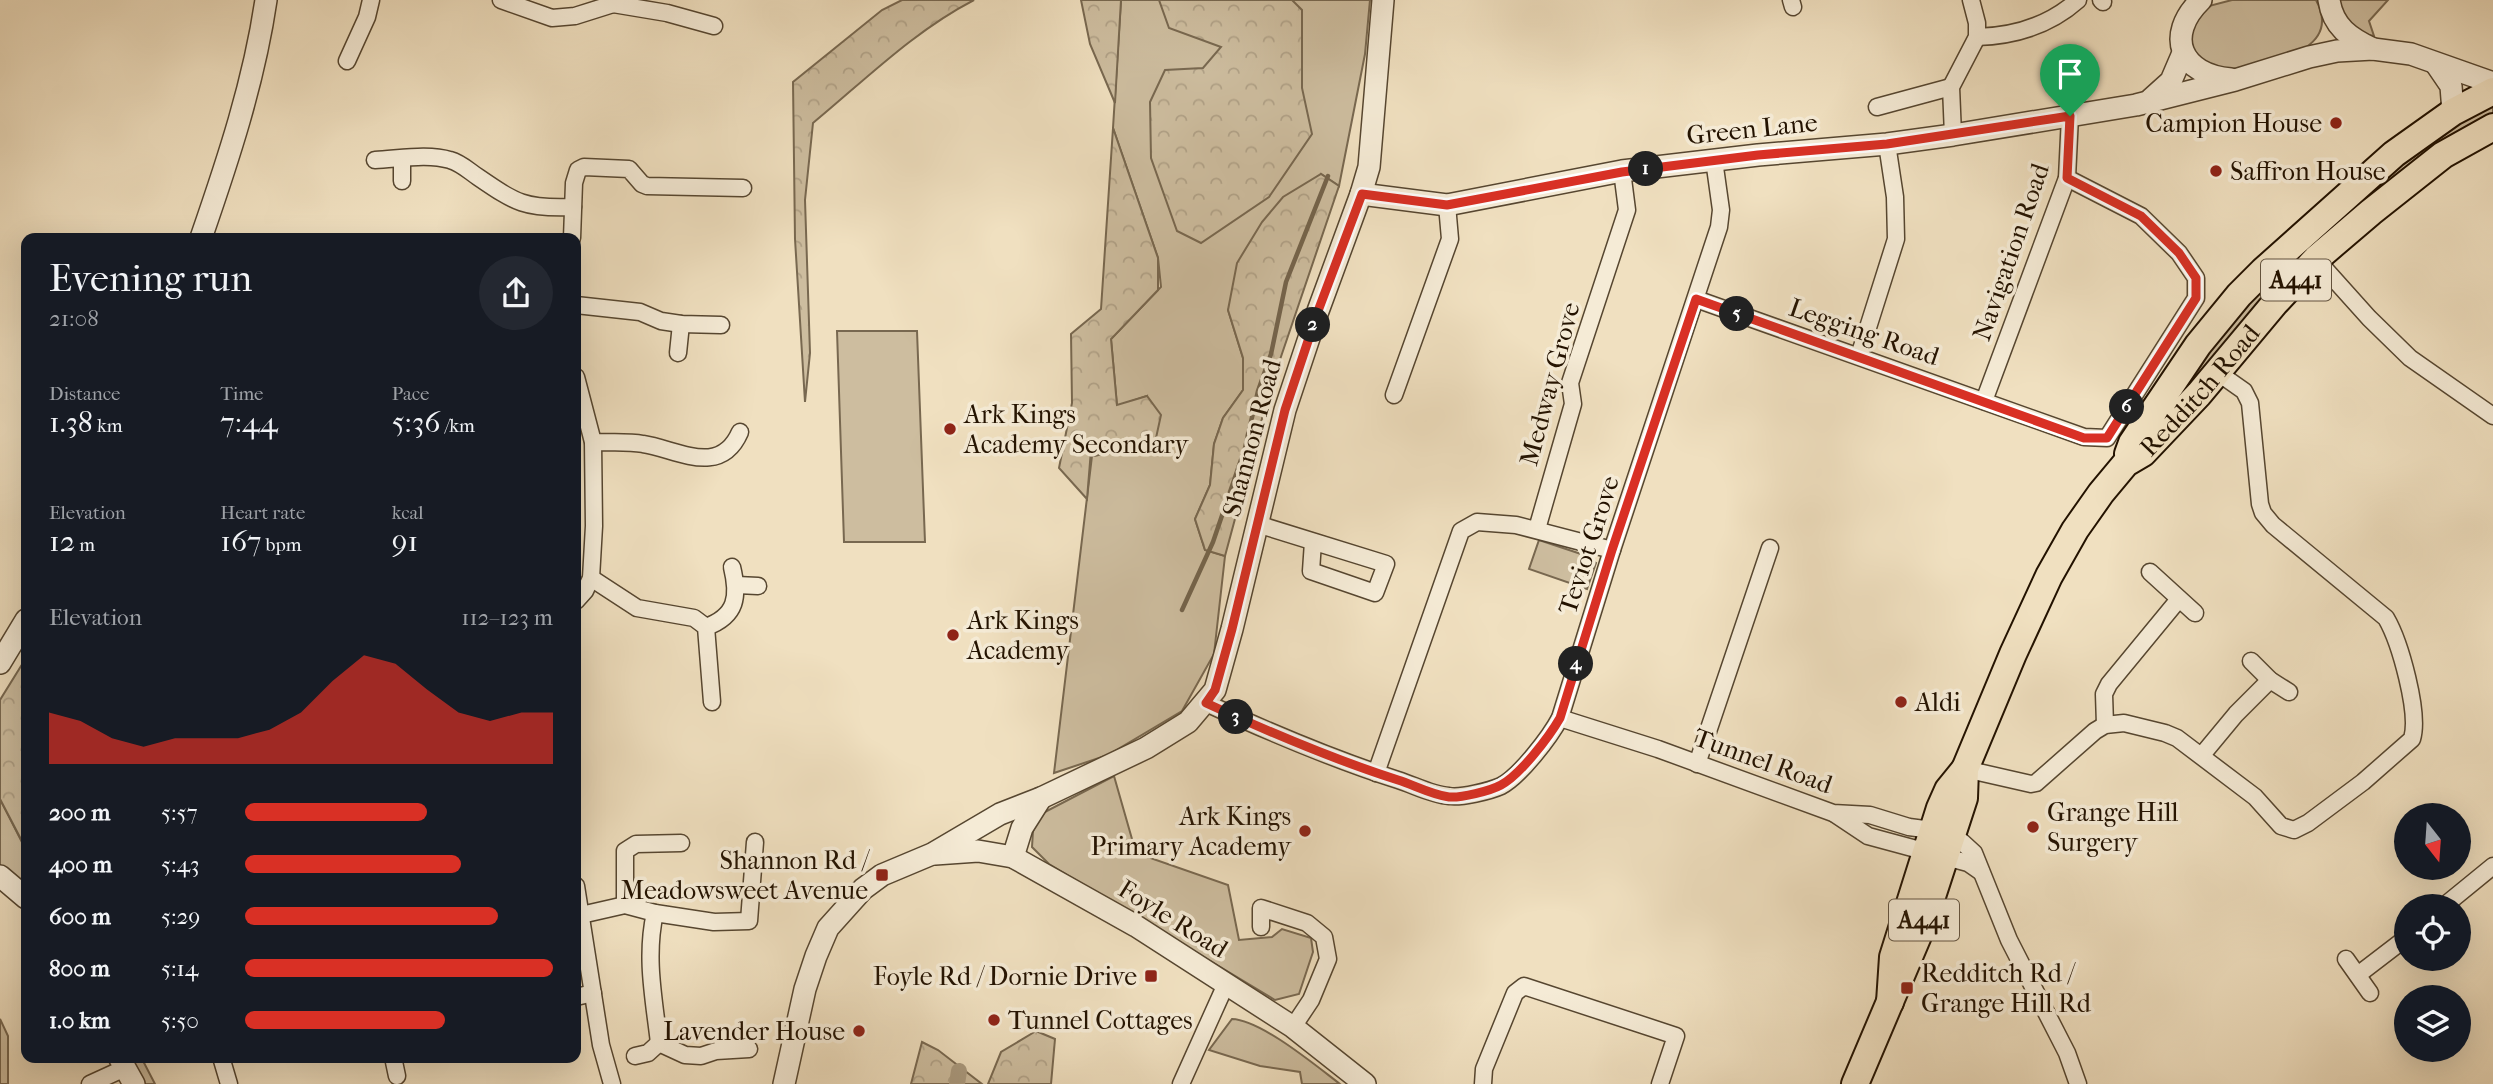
<!DOCTYPE html>
<meta charset="utf-8">
<style>
:root{--surface:#171b24;--page:#242831;--text:#f1f3f6;--muted:#9ea1a6;--accent:#d93025}
body{margin:0;font-family:"IM FELL French Canon",serif;background:var(--page);color:var(--text);height:100vh;display:flex;flex-direction:column;font-size:26px;white-space:nowrap}
*{box-sizing:border-box;margin:0}
p{font-size:23px;color:var(--muted)}
.icon{flex:none;width:38px;height:38px;fill:none;stroke:currentColor;stroke-width:2;stroke-linecap:round;stroke-linejoin:round}
.map{position:relative;flex:1;overflow:hidden}
.drawer{position:absolute;left:21px;top:233px;width:560px;height:830px;display:flex;flex-direction:column;background:var(--surface);border-radius:14px;box-shadow:0 7px 28px #0002}
.drawer>*{flex:none}
.needle{width:46px;rotate:163deg}
.fabs{position:absolute;left:2394px;top:803px;display:grid;gap:14px}
.fabs a{display:grid;place-items:center;width:77px;height:77px;border-radius:50%;background:var(--surface);box-shadow:0 7px 28px #0002;font-size:35px}
.pin{position:absolute;display:grid;place-items:center;width:60px;height:60px;color:#fff;margin:-72px -30px;border-radius:50% 50% 50% 0;rotate:-45deg;box-shadow:0 0 7px #0007}
.pin .icon{rotate:45deg}
.km{position:absolute;width:35px;height:35px;margin:-18px;border-radius:50%;background:#222;color:#fff;font-size:19px;line-height:35px;text-align:center}
.round{display:grid;place-items:center;flex:none;width:74px;height:74px;border-radius:37px;background:var(--page)}
.summary{display:flex;align-items:center;justify-content:space-between;height:119px;padding:0 28px}
h1{font-size:38px;font-weight:600;line-height:52px}
.figures{display:grid;grid-template-columns:repeat(3,1fr);gap:10px;height:119px;padding:7px 28px}
.figures div{display:grid;align-content:center}
.figures b{font-size:30px;font-weight:600}
.figures small{font-size:19px;font-weight:400}
.figures p{font-size:19px}
.chart{height:196px;padding:14px 28px}
.chart p{display:flex;justify-content:space-between}
.chart svg{width:100%;height:126px;margin-top:7px;fill:var(--accent);opacity:.7}
ul{padding:0 28px;list-style:none;font-size:23px}
li{display:grid;grid-template-columns:112px 84px 1fr;align-items:center;height:52px}
li i{height:18px;border-radius:9px;background:var(--accent)}
.map>svg:first-child{display:block}
.grass{fill:#cdbd9f;stroke:#786850;stroke-width:2}
.forest{fill:url(#forest-crowns);stroke:#786850;stroke-width:2}
.lines{fill:none;stroke-linecap:round;stroke-linejoin:round}
.stream{stroke:#74644c;stroke-width:4.5}
.canal{stroke:#aa9a7f;stroke-width:16}
.minor-casing{stroke:#564630;stroke-width:19}
.tertiary-casing{stroke:#564630;stroke-width:24}
.trunk-casing{stroke:#231200;stroke-width:30}
.minor{stroke:#f5ebd6;stroke-width:16}
.tertiary{stroke:#f5ebd6;stroke-width:21}
.trunk{stroke:#f0e0c0;stroke-width:26}
.route-casing{stroke:#fff;stroke-width:14}
.route{stroke:#d93025;stroke-width:9}
.poi-dot{fill:#8f2418;stroke:#f5ebd6;stroke-width:2.5}
.labels{text-anchor:middle;dominant-baseline:central;stroke-width:7;stroke-linejoin:round;paint-order:stroke}
.shield{fill:#f5ebd6;stroke:#625340;stroke-width:2}
.shield-label{font-size:24px;font-weight:bold;fill:#231200}
.poi-label{font-size:26px;fill:#231200;stroke:#f5ebd6;text-anchor:start}
.street-label{font-size:26px;fill:#231200;stroke:#f5ebd6}
</style>
<div class="map">
<svg width="2493" height="1084" viewBox="0 0 2493 1084">
<defs>
<pattern id="forest-crowns" width="20" height="18" patternUnits="userSpaceOnUse" patternTransform="scale(1.75)"><rect width="20" height="18" fill="#cdbd9f"/><path d="M2 6a3 3 0 1 1 6 0M12 15a3 3 0 1 1 6 0" fill="none" stroke="#b0a187"/></pattern>
</defs>
<rect width="100%" height="100%" fill="#f0e0c0"/>
<filter id="stains"><feTurbulence type="fractalNoise" baseFrequency=".00286" numOctaves="4"/><feColorMatrix values="0 0 0 0 .2 0 0 0 0 .09 0 0 0 0 .02 0 0 0 .5 -.17"/></filter>
<radialGradient id="worn" r=".72"><stop offset=".6" stop-color="#630" stop-opacity="0"/><stop offset="1" stop-color="#630" stop-opacity=".3"/></radialGradient>
<!-- grass -->
<g class="grass">
<path d="M 1121,0 L 1370,0 L 1365,54 L 1339,186 L 1321,174 L 1228,310 L 1243,358 L 1243,390 L 1223,418 L 1214,444 L 1210,485 L 1195,519 L 1205,550 L 1225,556 L 1214,654 L 1182,711 L 1108,755 L 1054,773 L 1092,456 L 1142,448 L 1147,396 L 1117,406 L 1111,339 L 1161,287 L 1158,258 L 1113,128 Z"/>
<path d="M 2232,0 L 2316,0 C 2345,54 2263,63 2228,74 L 2192,54 L 2189,32 L 2205,7 Z"/>
<path d="M 2338,0 L 2388,0 L 2369,21 L 2374,36 L 2351,32 Z"/>
<path d="M 2493,98 L 2493,119 L 2351,219 L 2343,215 L 2414,147 Z"/>
<path d="M 2331,223 L 2332,233 L 2194,389 L 2185,385 L 2231,314 Z"/>
<path d="M 837,331 L 917,331 L 925,542 L 844,542 Z"/>
<path d="M 1539,540 L 1581,554 L 1596,563 L 1587,589 L 1529,569 Z"/>
<path d="M 1114,776 L 1136,853 L 1228,885 L 1239,940 L 1272,937 L 1282,929 L 1311,938 L 1313,952 L 1299,994 L 1275,1000 L 1049,864 L 1032,847 L 1033,831 L 1041,814 Z"/>
<path d="M 0,799 L 26,850 L 26,888 L 0,868 Z"/>
<path d="M 0,1019 L 8,1036 L 8,1084 L 0,1084 Z"/>
<path d="M 1232,1019 C 1261,1020 1315,1065 1340,1084 L 1302,1084 L 1300,1072 L 1260,1066 L 1209,1050 Z"/>
<path d="M 129,1057 L 141,1057 L 155,1084 L 143,1084 Z"/>
</g>
<!-- forest -->
<g class="forest">
<path d="M 902,0 L 974,0 C 914,31 865,80 813,123 L 805,200 L 810,353 L 805,402 L 795,239 L 793,82 L 882,10 Z"/>
<path d="M 1081,0 L 1121,0 L 1115,103 L 1090,44 Z"/>
<path d="M 1159,0 L 1292,0 L 1302,10 L 1302,88 L 1312,134 L 1269,197 L 1201,243 L 1177,231 L 1151,158 L 1150,102 L 1165,70 L 1203,68 L 1221,47 L 1169,28 Z"/>
<path d="M 1113,128 L 1158,258 L 1158,290 L 1111,339 L 1117,405 L 1147,396 L 1161,415 L 1156,438 L 1142,448 L 1092,456 L 1091,450 L 1087,499 L 1059,468 L 1072,403 L 1071,334 L 1101,309 Z"/>
<path d="M 1321,174 L 1339,186 L 1270,389 L 1225,556 L 1205,550 L 1195,519 L 1210,485 L 1214,444 L 1223,418 L 1243,390 L 1243,358 L 1228,310 L 1237,263 L 1262,222 L 1283,197 Z"/>
<path d="M 26,658 L 26,840 L 24,845 L 0,799 L 0,700 Z"/>
<path d="M 1036,1031 L 1055,1039 L 1051,1084 L 988,1084 L 1001,1052 Z"/>
<path d="M 922,1042 L 938,1050 L 982,1084 L 911,1084 Z"/>
</g>
<g class="lines">
<!-- stream -->
<path class="stream" d="M 1182,610 L 1213,542 L 1245,448 L 1258,391 L 1271,354 L 1286,282 L 1328,176"/>
<!-- canal -->
<path class="canal" d="M 957,1084 L 959,1071"/>
<defs>
<g id="minor">
<path d="M 501,0 L 552,18 L 575,16 L 613,4"/>
<path d="M 607,0 L 613,4 L 667,13 L 714,26"/>
<path d="M 1791,0 L 1793,7"/>
<path d="M 2101,0 L 2103,2"/>
<path d="M 1977,37 C 2014,36 2050,25 2078,0"/>
<path d="M 347,61 L 367,17 L 371,0"/>
<path d="M 1877,107 L 1951,87"/>
<path d="M 1953,135 L 1951,87 L 1977,37 L 1977,23 L 1971,0"/>
<path d="M 402,159 L 402,181"/>
<path d="M 375,160 C 398,159 428,153 450,160 C 461,163 469,171 478,177 C 516,203 525,209 573,207"/>
<path d="M 572,238 L 574,183 L 578,170 L 584,167 L 629,169 L 642,184 L 647,186 L 743,188"/>
<path d="M 2316,259 L 2369,318 L 2410,358 L 2493,416"/>
<path d="M 1696,299 L 2084,437 L 2107,438 L 2196,298 L 2196,278 L 2179,253 L 2141,216 L 2067,178"/>
<path d="M 576,305 L 640,312 L 661,321 L 681,324 L 721,325"/>
<path d="M 678,353 L 681,324"/>
<path d="M 1859,356 L 1896,239 L 1895,197 L 1887,144"/>
<path d="M 576,377 L 593,442 L 594,526 L 591,578 L 585,591 L 576,601"/>
<path d="M 1394,395 L 1450,239 L 1447,205"/>
<path d="M 1984,401 L 2067,178 L 2070,116"/>
<path d="M 593,442 C 609,443 627,441 643,444 C 677,449 720,478 740,432"/>
<path d="M 1257,524 L 1386,564 L 1375,593 L 1311,571 L 1313,542"/>
<path d="M 1537,529 L 1573,404 L 1570,383 L 1627,210 L 1622,171"/>
<path d="M 2150,572 L 2195,613"/>
<path d="M 591,578 L 637,608 L 694,618 L 706,627 L 712,702"/>
<path d="M 737,585 L 758,586"/>
<path d="M 706,627 C 737,616 739,596 732,567"/>
<path d="M 2251,661 L 2270,680 L 2289,692"/>
<path d="M 1206,703 C 1269,732 1332,759 1398,780 C 1414,785 1432,795 1449,796 C 1461,798 1490,791 1501,786 C 1520,776 1550,737 1560,718 L 1612,550 L 1719,227 L 1721,210 L 1714,160"/>
<path d="M 1560,718 L 1658,749 L 1833,813 L 1870,815 L 1909,827 L 1932,830 L 1962,842 L 1974,853 L 2009,940 L 2067,1053 L 2078,1084"/>
<path d="M 2105,725 L 2104,694 L 2109,684 L 2179,599"/>
<path d="M 2202,755 L 2236,714 L 2270,680"/>
<path d="M 1697,764 L 1770,548"/>
<path d="M 1965,769 L 2031,784 L 2036,783 L 2095,731 L 2105,725 L 2124,723 L 2165,733 L 2177,738 L 2255,797 L 2281,826 L 2294,830 L 2308,823 L 2363,782 L 2412,739 C 2420,713 2400,642 2386,618 L 2273,525 L 2263,513 L 2260,504 L 2250,403 L 2244,391 L 2217,372"/>
<path d="M 1376,773 L 1461,531 L 1477,522 L 1516,525 L 1612,550"/>
<path d="M 1835,814 L 1868,836 L 1968,863 L 1981,872"/>
<path d="M 576,886 L 601,1045 L 612,1084"/>
<path d="M 625,905 L 625,851 L 636,844 L 681,843"/>
<path d="M 2444,906 L 2493,866"/>
<path d="M 655,913 C 645,957 654,999 659,1043 L 685,1055 L 701,1056 L 716,1051 L 749,1049"/>
<path d="M 581,915 L 625,905 L 655,913 L 714,922 L 749,921 L 755,842"/>
<path d="M 1261,927 L 1261,908 L 1307,923 L 1324,937 L 1328,959 L 1311,1000 L 1293,1027"/>
<path d="M 2346,959 L 2370,993"/>
<path d="M 2359,974 L 2406,938"/>
<path d="M 576,997 L 593,993"/>
<path d="M 635,1056 L 648,1053 L 659,1043"/>
<path d="M 221,1057 L 229,1084"/>
<path d="M 393,1057 L 397,1076"/>
<path d="M 90,1084 L 125,1068"/>
<path d="M 1181,1084 L 1226,984"/>
<path d="M 1483,1084 L 1484,1069 L 1515,993 L 1524,986 L 1676,1036 L 1660,1084"/>
</g>
<g id="tertiary">
<path d="M 2201,0 C 2164,36 2181,75 2231,79"/>
<path d="M 2329,0 C 2333,27 2350,38 2373,49"/>
<path d="M 2436,64 L 2451,86 L 2453,112"/>
<path d="M 2151,99 L 2171,81 L 2183,53"/>
<path d="M 1361,194 L 1447,205 L 1622,171 L 1758,155 L 1887,144 L 1953,135 L 2136,105 L 2235,80 L 2309,57 L 2337,51 L 2373,49 L 2411,54 L 2493,83"/>
<path d="M 201,238 C 228,160 254,82 266,0"/>
<path d="M 0,663 L 26,620"/>
<path d="M 935,854 L 978,851 L 1013,857 L 1136,926 L 1293,1027 L 1365,1084"/>
<path d="M 1013,857 L 1022,828 L 1041,798"/>
<path d="M 0,876 L 26,898"/>
<path d="M 119,1057 L 134,1084"/>
<path d="M 784,1084 L 805,989 L 816,956 L 828,928 L 863,889 L 882,875 L 932,854 L 1000,814 L 1041,798 L 1146,748 L 1188,722 L 1215,690 L 1232,629 L 1285,410 L 1318,311 L 1361,194 L 1369,167 L 1383,0"/>
</g>
<g id="trunk">
<path d="M 2128,454 L 2132,443 L 2198,345 L 2239,295 L 2263,271 L 2394,154 L 2453,112 L 2493,91"/>
<path id="s1" d="M 1890,1002 L 1893,957 L 1940,808 L 1948,790 L 1965,769 L 2013,654 L 2049,576 L 2075,530 L 2101,493 L 2126,463 L 2143,453 L 2199,394 L 2275,303 L 2316,259 L 2371,212 L 2443,155 L 2493,127"/>
<path d="M 1855,1084 L 1923,924 L 1964,798 L 1965,769"/>
</g>
</defs>
<!-- minor casing -->
<use href="#minor" class="minor-casing"/>
<!-- tertiary casing -->
<use href="#tertiary" class="tertiary-casing"/>
<!-- trunk casing -->
<use href="#trunk" class="trunk-casing"/>
<!-- minor -->
<use href="#minor" class="minor"/>
<!-- tertiary -->
<use href="#tertiary" class="tertiary"/>
<!-- trunk -->
<use href="#trunk" class="trunk"/>
</g>
<g class="lines">
<defs>
<path id="route" d="M 2070,116 L 2067,178 L 2141,216 L 2179,253 L 2196,278 L 2196,298 L 2107,438 L 2084,438 L 1696,299 L 1612,550 L 1560,718 C 1549,737 1520,775 1501,785 C 1490,791 1461,798 1449,797 C 1432,795 1414,785 1398,780 C 1332,759 1269,732 1206,703 L 1215,690 L 1232,629 L 1285,410 L 1318,311 L 1362,194 L 1447,205 L 1622,172 L 1758,155 L 1887,144 Z"/>
</defs>
<!-- route casing -->
<use href="#route" class="route-casing"/>
<!-- route -->
<use href="#route" class="route"/>
</g>
<!-- markers -->
<g class="poi-dot">
<circle cx="2336" cy="123" r="7"/>
<circle cx="2216" cy="171" r="7"/>
<circle cx="950" cy="429" r="7"/>
<circle cx="953" cy="635" r="7"/>
<circle cx="1901" cy="702" r="7"/>
<circle cx="2033" cy="827" r="7"/>
<circle cx="1305" cy="831" r="7"/>
<rect x="875" y="868" width="14" height="14" rx="3.5"/>
<rect x="1144" y="969" width="14" height="14" rx="3.5"/>
<rect x="1900" y="981" width="14" height="14" rx="3.5"/>
<circle cx="994" cy="1020" r="7"/>
<circle cx="859" cy="1031" r="7"/>
</g>
<g class="labels">
<!-- shield labels -->
<g class="shield">
<rect x="2261" y="259.5" width="70" height="41" rx="5"/>
<rect x="1889" y="899.5" width="70" height="41" rx="5"/>
</g>
<g class="shield-label">
<text x="2296" y="280">A441</text>
<text x="1924" y="920">A441</text>
</g>
<!-- poi labels -->
<g class="poi-label">
<text x="2322" y="123" text-anchor="end">Campion House</text>
<text x="2230" y="171">Saffron House</text>
<text x="964" y="414">Ark Kings<tspan x="964" dy="30">Academy Secondary</tspan></text>
<text x="967" y="620">Ark Kings<tspan x="967" dy="30">Academy</tspan></text>
<text x="1915" y="702">Aldi</text>
<text x="2047" y="812">Grange Hill<tspan x="2047" dy="30">Surgery</tspan></text>
<text x="1291" y="816" text-anchor="end">Ark Kings<tspan x="1291" dy="30">Primary Academy</tspan></text>
<text x="868" y="860" text-anchor="end">Shannon Rd /<tspan x="868" dy="30">Meadowsweet Avenue</tspan></text>
<text x="1921" y="973">Redditch Rd /<tspan x="1921" dy="30">Grange Hill Rd</tspan></text>
<text x="1137" y="976" text-anchor="end">Foyle Rd / Dornie Drive</text>
<text x="1008" y="1020">Tunnel Cottages</text>
<text x="845" y="1031" text-anchor="end">Lavender House</text>
</g>
<!-- street labels -->
<g class="street-label">
<text transform="translate(1752 129) rotate(-6)">Green Lane</text>
<text transform="translate(2011 252) rotate(-71)">Navigation Road</text>
<text transform="translate(1864 332) rotate(19)">Legging Road</text>
<text transform="translate(1550 384) rotate(-75)">Medway Grove</text>
<text stroke="none"><textPath href="#s1" startOffset="700">Redditch Road</textPath></text>
<text transform="translate(1252 438) rotate(-75)">Shannon Road</text>
<text transform="translate(1589 545) rotate(-72)">Teviot Grove</text>
<text transform="translate(1763 761) rotate(20)">Tunnel Road</text>
<text transform="translate(1173 919) rotate(32)">Foyle Road</text>
</g>
</g>
<rect width="100%" height="100%" filter="url(#stains)"/>
<rect width="100%" height="100%" fill="url(#worn)"/>
</svg>
<div class="fabs">
<a><svg class="needle" viewBox="-14 -14 28 28"><path d="M0-13l5 13h-10z" fill="#e53935"/><path d="M0 13l5-13h-10z" fill="#9ea1a6"/></svg></a>
<a><svg class="icon" aria-label="locate" viewBox="0 0 24 24"><circle cx="12" cy="12" r="6"/><path d="M12 2v4M12 18v4M2 12h4M18 12h4"/></svg></a>
<a><svg class="icon" aria-label="layers" viewBox="0 0 24 24"><path d="M12 4l9 5-9 5-9-5zM3 14l9 5 9-5"/></svg></a>
</div>
<div class="pin" style="left:2070px;top:116px;background:#1e9e55"><svg class="icon" aria-label="arrive" viewBox="0 0 24 24"><path d="M6 21V4h12l-3 4 3 4H6"/></svg></div>
<b class="km" style="left:1646px;top:169px">1</b>
<b class="km" style="left:1313px;top:325px">2</b>
<b class="km" style="left:1236px;top:717px">3</b>
<b class="km" style="left:1576px;top:664px">4</b>
<b class="km" style="left:1737px;top:314px">5</b>
<b class="km" style="left:2127px;top:407px">6</b>
<section class="drawer">
<div class="summary"><div><h1>Evening run</h1><p>21:08</p></div><a class="round"><svg class="icon" aria-label="share" viewBox="0 0 24 24"><path d="M12 15V3M7 8l5-5 5 5M5 13v7h14v-7"/></svg></a></div>
<div class="figures">
<div><p>Distance</p><b>1.38<small> km</small></b></div>
<div><p>Time</p><b>7:44</b></div>
<div><p>Pace</p><b>5:36<small> /km</small></b></div>
</div>
<div class="figures">
<div><p>Elevation</p><b>12<small> m</small></b></div>
<div><p>Heart rate</p><b>167<small> bpm</small></b></div>
<div><p>kcal</p><b>91</b></div>
</div>
<div class="chart"><p><span>Elevation</span>112–123 m</p>
<svg viewBox="0 0 160 44" preserveAspectRatio="none"><path d="M0 44V26L10 29L20 35L30 38L40 35L50 35L60 35L70 32L80 26L90 15L100 6L110 9L120 18L130 26L140 29L150 26L160 26V44z"/></svg>
</div>
<ul>
<li><b>200 m</b>5:57<i style="width:59%"></i></li>
<li><b>400 m</b>5:43<i style="width:70%"></i></li>
<li><b>600 m</b>5:29<i style="width:82%"></i></li>
<li><b>800 m</b>5:14<i style="width:100%"></i></li>
<li><b>1.0 km</b>5:50<i style="width:65%"></i></li>
</ul>
</section>
</div>
